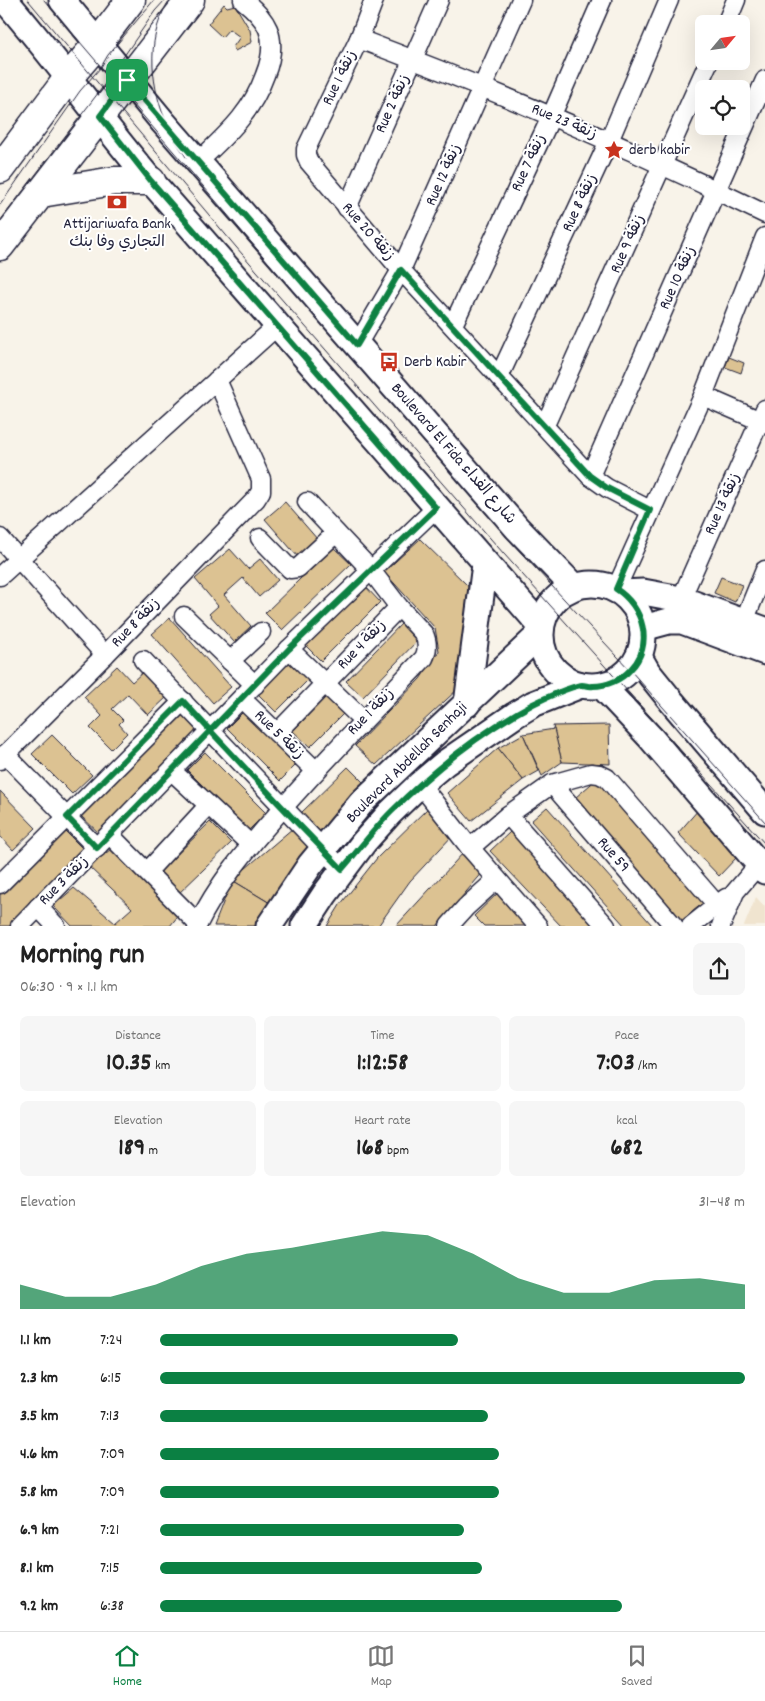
<!DOCTYPE html>
<meta charset="utf-8">
<style>
:root{--surface:#fff;--page:#f6f6f6;--text:#222;--muted:#767676;--line:#e0e0e0;--accent:#0b8043}
body{margin:0;font-family:Dekko,"Playpen Sans Arabic",sans-serif;background:var(--page);color:var(--text);height:100vh;display:flex;flex-direction:column;font-size:19px;white-space:nowrap}
*{box-sizing:border-box;margin:0}
p{font-size:16px;color:var(--muted)}
.icon{flex:none;width:28px;height:28px;fill:none;stroke:currentColor;stroke-width:2;stroke-linecap:round;stroke-linejoin:round}
.map{position:relative;height:926px;overflow:hidden}
.details{display:flex;flex-direction:column;background:var(--surface);flex:1}
.details>*{flex:none}
.needle{width:32px;rotate:61deg}
.controls{position:absolute;left:695px;top:15px;display:grid;gap:10px}
.controls a{display:grid;place-items:center;width:55px;height:55px;border-radius:8px;background:var(--surface);box-shadow:0 5px 20px #0002;font-size:25px}
.pin{position:absolute;display:grid;place-items:center;width:42px;height:42px;color:#fff;margin:-21px;border-radius:10px;box-shadow:0 2px 8px #0006}
.round{display:grid;place-items:center;flex:none;width:52px;height:52px;border-radius:8px;background:var(--page)}
.head{display:flex;align-items:center;justify-content:space-between;height:85px;padding:0 20px}
h1{font-size:28px;font-weight:700;line-height:38px}
.stats{display:grid;grid-template-columns:repeat(3,1fr);gap:8px;height:85px;padding:5px 20px}
.stats div{display:grid;align-content:center;border-radius:8px;background:var(--page);text-align:center}
.stats b{font-size:25px;font-weight:700}
.stats small{font-size:14px;font-weight:400}
.stats p{font-size:14px}
.chart{height:140px;padding:10px 20px}
.chart p{display:flex;justify-content:space-between}
.chart svg{width:100%;height:90px;margin-top:5px;fill:var(--accent);opacity:.7}
ul{padding:0 20px;list-style:none;font-size:16px}
li{display:grid;grid-template-columns:80px 60px 1fr;align-items:center;height:38px}
li i{height:12px;border-radius:6px;background:var(--accent)}
.dock{display:flex;justify-content:space-around;align-items:center;height:70px;border-top:1px solid var(--line);background:var(--surface);font-size:14px;color:var(--muted)}
.dock a{display:grid;justify-items:center;gap:2px}
.dock .selected{color:var(--accent)}
.map>svg:first-child{display:block}
.built{fill:#f0e4cf}
.building{fill:#dcc292;stroke:#22223b}
.lines{fill:none;stroke-linecap:round;stroke-linejoin:round}
.street-casing{stroke:#22223b;stroke-width:21}
.secondary-casing{stroke:#22223b;stroke-width:29}
.primary-casing{stroke:#22223b;stroke-width:31}
.street{stroke:#fff;stroke-width:18}
.secondary{stroke:#fff;stroke-width:25}
.primary{stroke:#fff;stroke-width:28}
.tram{stroke:#22223b;stroke-width:1}
.route-casing{stroke:#fff;stroke-width:10}
.route{stroke:#0b8043;stroke-width:6}
.labels{text-anchor:middle;dominant-baseline:central;stroke-width:4;stroke-linejoin:round;paint-order:stroke}
.street-label{font-size:16px;fill:#22223b;stroke:#fff}
.poi-label{font-size:16px;fill:#22223b;stroke:#fff;text-anchor:start}
</style>
<div class="map">
<svg width="765" height="926" viewBox="0 0 765 926">
<rect width="100%" height="100%" fill="#f8f3e9"/>
<filter id="ink" filterUnits="userSpaceOnUse"><feTurbulence type="fractalNoise" baseFrequency=".02" numOctaves="2"/><feDisplacementMap in="SourceGraphic" scale="10" xChannelSelector="R" yChannelSelector="G"/><feConvolveMatrix kernelMatrix="1 2 1 2 8 2 1 2 1" color-interpolation-filters="sRGB"/></filter>
<g filter="url(#ink)">
<!-- built -->
<path class="built" d="M 756,897 L 765,907 L 765,926 L 744,926 Z"/>
<!-- building -->
<g class="building">
<path d="M 224,4 L 227,7 L 235,5 L 250,30 L 252,42 L 235,51 L 233,47 L 240,37 L 229,29 L 222,37 L 208,24 Z"/>
<path d="M 729,357 L 744,363 L 741,373 L 725,367 Z"/>
<path d="M 285,502 L 318,540 L 298,557 L 265,519 Z"/>
<path d="M 420,539 L 468,586 L 459,688 L 376,765 L 355,746 L 420,679 L 439,651 L 435,628 L 384,572 Z"/>
<path d="M 333,547 L 351,564 L 282,630 L 265,613 Z"/>
<path d="M 230,549 L 248,569 L 260,559 L 278,580 L 259,597 L 243,578 L 224,595 L 251,626 L 234,642 L 209,614 L 218,606 L 195,579 Z"/>
<path d="M 721,577 L 742,585 L 735,602 L 714,593 Z"/>
<path d="M 365,586 L 380,602 L 321,661 L 306,646 Z"/>
<path d="M 170,618 L 231,687 L 213,703 L 152,634 Z"/>
<path d="M 402,623 L 419,639 L 363,697 L 346,681 Z"/>
<path d="M 291,659 L 310,678 L 276,712 L 257,693 Z"/>
<path d="M 117,666 L 132,682 L 144,671 L 168,696 L 148,715 L 128,694 L 112,709 L 123,720 L 119,724 L 127,733 L 111,749 L 90,728 L 102,716 L 84,697 Z"/>
<path d="M 328,695 L 345,712 L 310,747 L 293,731 Z"/>
<path d="M 244,711 L 297,764 L 280,781 L 227,728 Z"/>
<path d="M 184,713 L 204,734 L 102,836 L 81,816 Z"/>
<path d="M 609,725 L 610,764 L 562,762 L 553,726 Z"/>
<path d="M 554,729 L 562,762 L 542,776 L 523,734 Z"/>
<path d="M 523,734 L 539,771 L 523,780 L 498,748 Z"/>
<path d="M 52,735 L 92,775 L 72,794 L 32,754 Z"/>
<path d="M 498,748 L 523,780 L 471,821 L 447,793 Z"/>
<path d="M 205,752 L 266,813 L 248,831 L 187,770 Z"/>
<path d="M 348,767 L 366,785 L 322,833 L 301,813 Z"/>
<path d="M 598,778 L 703,903 L 681,921 L 576,797 Z"/>
<path d="M 0,791 L 36,828 L 13,850 L 0,836 Z"/>
<path d="M 432,804 L 454,834 L 410,881 L 378,926 L 327,926 L 340,905 L 377,858 Z"/>
<path d="M 547,807 L 653,926 L 625,926 L 531,821 Z"/>
<path d="M 699,809 L 737,857 L 719,876 L 678,833 Z"/>
<path d="M 210,822 L 231,843 L 176,896 L 155,876 Z"/>
<path d="M 62,828 L 85,851 L 10,926 L 0,926 L 0,891 Z"/>
<path d="M 293,828 L 311,848 L 270,903 L 232,880 Z"/>
<path d="M 510,832 L 599,926 L 561,926 L 490,851 Z"/>
<path d="M 111,849 L 178,916 L 170,926 L 72,926 L 53,906 L 74,888 L 115,923 L 132,908 L 89,867 Z"/>
<path d="M 464,852 L 484,871 L 437,926 L 396,926 Z"/>
<path d="M 232,880 L 270,903 L 260,926 L 214,926 Z"/>
<path d="M 501,890 L 532,926 L 484,926 L 474,916 Z"/>
</g>
<g class="lines">
<defs>
<g id="street">
<path d="M 374,0 L 359,39 L 306,149 L 306,155 L 309,162 L 401,270 L 590,476 L 607,488 L 650,510"/>
<path d="M 726,24 L 736,0"/>
<path d="M 359,39 C 497,91 633,149 765,214"/>
<path d="M 198,162 C 227,134 251,114 265,75 C 271,60 274,44 268,29 C 263,17 253,8 243,0"/>
<path d="M 347,208 L 439,0"/>
<path d="M 453,325 L 551,117 L 602,0"/>
<path d="M 357,345 L 401,270 L 521,0"/>
<path d="M 499,377 L 609,141 L 669,0"/>
<path d="M 703,396 L 765,423"/>
<path d="M 545,425 L 709,61"/>
<path d="M 590,476 L 765,80"/>
<path d="M 0,538 L 105,655"/>
<path d="M 260,538 L 290,569 L 298,568 L 336,533"/>
<path d="M 0,576 L 277,326"/>
<path d="M 616,589 L 703,396 L 765,237"/>
<path d="M 681,599 L 765,409"/>
<path d="M 184,616 L 255,685"/>
<path d="M 744,621 L 765,570"/>
<path d="M 289,649 L 363,720"/>
<path d="M 143,660 L 342,869"/>
<path d="M 230,661 L 261,632"/>
<path d="M 242,699 L 316,771"/>
<path d="M 277,733 L 399,607"/>
<path d="M 5,754 L 97,848"/>
<path d="M 0,760 L 105,655 L 256,499 L 261,491 L 261,479 L 217,380"/>
<path d="M 172,771 L 251,845"/>
<path d="M 420,784 L 470,848 L 538,926"/>
<path d="M 552,784 L 674,926"/>
<path d="M 508,815 L 606,926"/>
<path d="M 110,835 L 198,924"/>
<path d="M 470,848 L 508,815 L 552,784 L 591,773 L 599,774 L 607,778 L 717,905"/>
<path d="M 147,872 L 208,806"/>
<path d="M 0,884 L 183,701"/>
<path d="M 38,907 L 56,926"/>
<path d="M 20,926 L 289,649 L 436,508"/>
<path d="M 197,926 C 217,885 245,851 275,817 C 322,762 374,711 424,658 C 428,650 428,643 424,634 L 399,607 L 370,569 L 307,502"/>
<path d="M 449,926 L 466,907 L 497,879"/>
<path d="M 691,926 L 726,898"/>
<path d="M 721,926 L 735,892 L 759,864"/>
</g>
<g id="secondary">
<path d="M 5,0 C 56,59 101,122 151,181 L 541,626"/>
<path d="M 62,0 L 163,122 L 517,528 L 573,586"/>
<circle cx="592" cy="635" r="51"/>
<path d="M 622,593 L 643,592 L 681,599 L 765,630"/>
<path d="M 643,628 L 669,621 L 682,621 L 765,652"/>
<path d="M 639,657 L 647,671 L 672,702 L 765,811"/>
<path d="M 602,686 L 650,737 L 765,871"/>
<path d="M 467,704 L 485,564"/>
<path d="M 269,926 L 310,865 L 362,802 L 540,634"/>
<path d="M 304,926 L 325,894 L 364,842 L 390,813 L 420,784 L 445,763 L 515,715 L 533,704 L 581,685"/>
</g>
<g id="primary">
<path d="M 0,169 L 69,77 L 98,43 L 131,0"/>
<path d="M 41,193 L 114,181 L 151,181"/>
<path d="M 0,246 L 190,0"/>
</g>
</defs>
<!-- street casing -->
<use href="#street" class="street-casing"/>
<!-- secondary casing -->
<use href="#secondary" class="secondary-casing"/>
<!-- primary casing -->
<use href="#primary" class="primary-casing"/>
<!-- street -->
<use href="#street" class="street"/>
<!-- secondary -->
<use href="#secondary" class="secondary"/>
<!-- primary -->
<use href="#primary" class="primary"/>
<!-- tram -->
<g class="tram">
<path d="M 28,0 L 236,247 L 504,554 L 765,844"/>
<path d="M 44,0 L 309,310 L 511,542 L 630,670 L 765,822"/>
<path d="M 167,4 C 145,42 151,88 168,127 C 173,137 180,147 186,157"/>
<path d="M 0,205 L 80,91 L 101,67 L 108,55 L 154,0"/>
<path d="M 0,221 L 102,88 L 155,11 L 165,0"/>
</g>
</g>
</g>
<g class="lines" filter="url(#ink)">
<defs>
<path id="route" d="M 127,80 L 100,116 L 151,181 L 436,508 L 289,649 L 97,848 L 67,817 L 183,701 C 235,758 288,814 342,869 C 359,850 373,830 391,812 C 433,770 481,732 533,704 C 543,699 571,686 582,685 C 586,685 589,687 593,686 C 607,686 621,680 630,670 C 655,645 643,606 616,589 L 650,510 L 607,488 L 590,476 L 401,270 L 357,345 L 127,80"/>
</defs>
<!-- route casing -->
<use href="#route" class="route-casing"/>
<!-- route -->
<use href="#route" class="route"/>
</g>
<!-- icons -->
<defs>
<symbol id="sight-bare" viewBox="-9 -9 18 18"><path d="M0-6L1.8-2.2L6-1.7L2.9 1.2L3.7 5.4L0 3.3L-3.7 5.4L-2.9 1.2L-6-1.7L-1.8-2.2Z" fill="#c8321e" stroke="#fff" stroke-width="2.5" paint-order="stroke"/></symbol>
<symbol id="bank-bare" viewBox="-9 -9 18 18"><path d="M-6-4H6V4H-6ZM0-2.3a2.3 2.3 0 1 0 0 4.6a2.3 2.3 0 1 0 0-4.6Z" fill="#c8321e" stroke="#fff" stroke-width="2.5" paint-order="stroke"/></symbol>
<symbol id="bus-bare" viewBox="-9 -9 18 18"><path d="M-5-6H5V4H4V6H2V4H-2V6H-4V4H-5ZM-3.5-4V0h7V-4ZM-3.5 1.2v1.5H-2V1.2ZM2 1.2v1.5H3.5V1.2Z" fill="#c8321e" stroke="#fff" stroke-width="2.5" paint-order="stroke"/></symbol>
</defs>
<g fill-rule="evenodd">
<use href="#sight-bare" x="600" y="136" width="28" height="28"/>
<use href="#bank-bare" x="103" y="188" width="28" height="28"/>
<use href="#bus-bare" x="375" y="348" width="28" height="28"/>
</g>
<g class="labels">
<!-- street labels -->
<g class="street-label">
<text transform="translate(340 78) rotate(-64)">Rue 1 زنقة</text>
<text transform="translate(393 104) rotate(-66)">Rue 2 زنقة</text>
<text transform="translate(564 122) rotate(23)">Rue 23 زنقة</text>
<text transform="translate(529 163) rotate(-65)">Rue 7 زنقة</text>
<text transform="translate(444 175) rotate(-66)">Rue 12 زنقة</text>
<text transform="translate(580 203) rotate(-65)">Rue 8 زنقة</text>
<text transform="translate(368 232) rotate(49)">Rue 20 زنقة</text>
<text transform="translate(628 244) rotate(-66)">Rue 9 زنقة</text>
<text transform="translate(678 278) rotate(-66)">Rue 10 زنقة</text>
<text transform="translate(453 454) rotate(49)">Boulevard El Fida شارع الفداء</text>
<text transform="translate(723 504) rotate(-66)">Rue 13 زنقة</text>
<text transform="translate(136 623) rotate(-46)">Rue 8 زنقة</text>
<text transform="translate(362 645) rotate(-46)">Rue 4 زنقة</text>
<text transform="translate(371 712) rotate(-46)">Rue 1 زنقة</text>
<text transform="translate(279 735) rotate(44)">Rue 5 زنقة</text>
<text transform="translate(407 763) rotate(-45)">Boulevard Abdellah Senhaji</text>
<text transform="translate(613 855) rotate(49)">Rue 59</text>
<text transform="translate(64 881) rotate(-45)">Rue 3 زنقة</text>
</g>
<!-- poi labels -->
<g class="poi-label">
<text x="629" y="150">derb kabir</text>
<text x="117" y="224" text-anchor="middle">Attijariwafa Bank<tspan x="117" dy="18">التجاري وفا بنك</tspan></text>
<text x="404" y="362">Derb Kabir</text>
</g>
</g>
</svg>
<div class="controls">
<a><svg class="needle" viewBox="-14 -14 28 28"><path d="M0-13l5 13h-10z" fill="#e53935"/><path d="M0 13l5-13h-10z" fill="#767676"/></svg></a>
<a><svg class="icon" aria-label="locate" viewBox="0 0 24 24"><circle cx="12" cy="12" r="6"/><path d="M12 2v4M12 18v4M2 12h4M18 12h4"/></svg></a>
</div>
<div class="pin" style="left:127px;top:80px;background:#1e9e55"><svg class="icon" aria-label="arrive" viewBox="0 0 24 24"><path d="M6 21V4h12l-3 4 3 4H6"/></svg></div>
</div>
<section class="details">
<div class="head"><div><h1>Morning run</h1><p>06:30 · 9 × 1.1 km</p></div><a class="round"><svg class="icon" aria-label="share" viewBox="0 0 24 24"><path d="M12 15V3M7 8l5-5 5 5M5 13v7h14v-7"/></svg></a></div>
<div class="stats">
<div><p>Distance</p><b>10.35<small> km</small></b></div>
<div><p>Time</p><b>1:12:58</b></div>
<div><p>Pace</p><b>7:03<small> /km</small></b></div>
</div>
<div class="stats">
<div><p>Elevation</p><b>189<small> m</small></b></div>
<div><p>Heart rate</p><b>168<small> bpm</small></b></div>
<div><p>kcal</p><b>682</b></div>
</div>
<div class="chart"><p><span>Elevation</span>31–48 m</p>
<svg viewBox="0 0 160 44" preserveAspectRatio="none"><path d="M0 44V32L10 38L20 38L30 32L40 23L50 17L60 14L70 10L80 6L90 8L100 17L110 29L120 36L130 36L140 30L150 29L160 32V44z"/></svg>
</div>
<ul>
<li><b>1.1 km</b>7:24<i style="width:51%"></i></li>
<li><b>2.3 km</b>6:15<i style="width:100%"></i></li>
<li><b>3.5 km</b>7:13<i style="width:56%"></i></li>
<li><b>4.6 km</b>7:09<i style="width:58%"></i></li>
<li><b>5.8 km</b>7:09<i style="width:58%"></i></li>
<li><b>6.9 km</b>7:21<i style="width:52%"></i></li>
<li><b>8.1 km</b>7:15<i style="width:55%"></i></li>
<li><b>9.2 km</b>6:38<i style="width:79%"></i></li>
</ul>
</section>
<nav class="dock">
<a class="selected"><svg class="icon" aria-label="home" viewBox="0 0 24 24"><path d="M3 11l9-7 9 7M6 9v11h12V9"/></svg>Home</a>
<a><svg class="icon" aria-label="map" viewBox="0 0 24 24"><path d="M3 6l6-2 6 2 6-2v14l-6 2-6-2-6 2zM9 4v14M15 6v14"/></svg>Map</a>
<a><svg class="icon" aria-label="saved" viewBox="0 0 24 24"><path d="M7 4h10v16l-5-4-5 4z"/></svg>Saved</a>
</nav>
